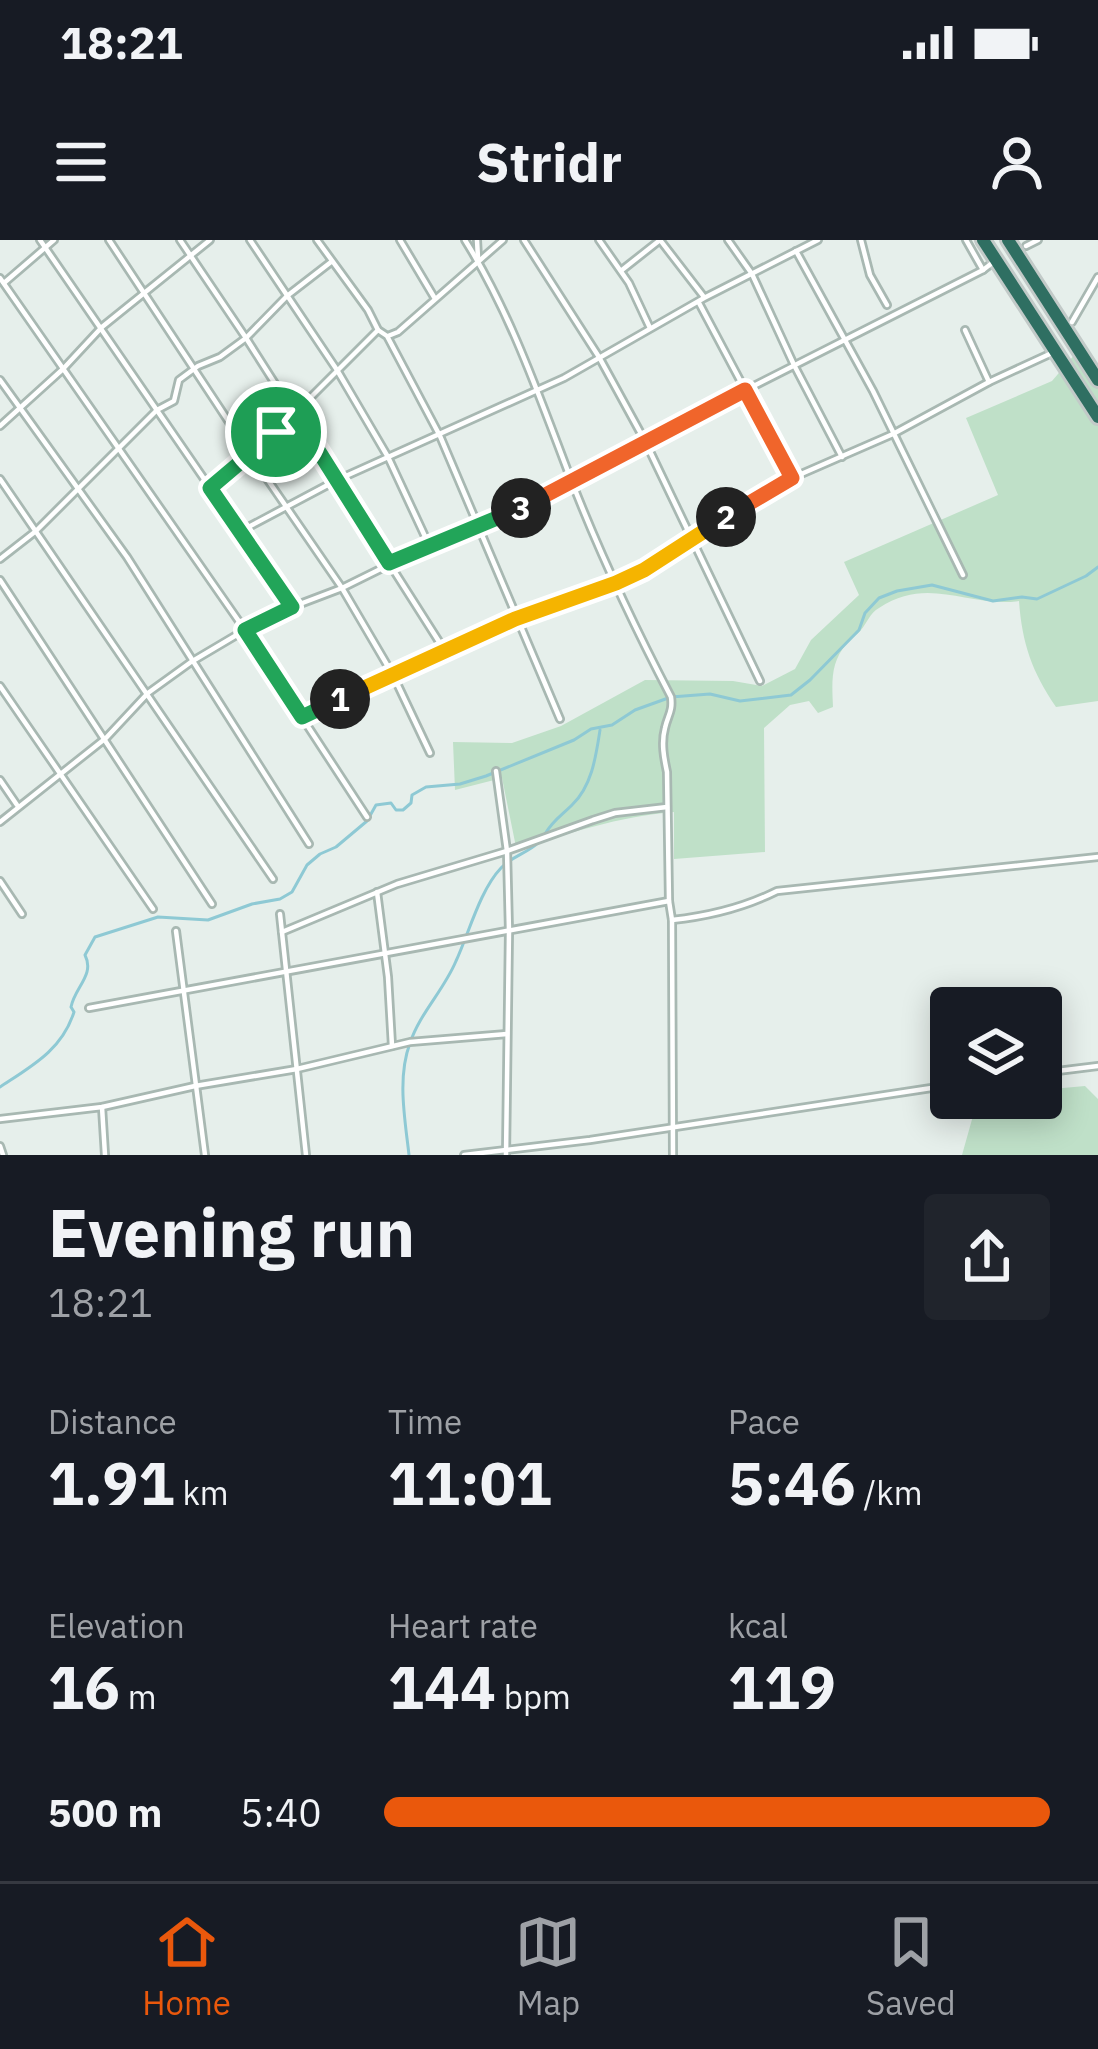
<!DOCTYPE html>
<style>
:root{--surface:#171b24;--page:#20242c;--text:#f1f3f6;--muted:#9ea1a6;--line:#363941;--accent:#ea580c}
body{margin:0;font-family:"IBM Plex Sans",sans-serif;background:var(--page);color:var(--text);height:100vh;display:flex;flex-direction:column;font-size:45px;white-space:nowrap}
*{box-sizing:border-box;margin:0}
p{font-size:39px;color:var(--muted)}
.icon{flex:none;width:66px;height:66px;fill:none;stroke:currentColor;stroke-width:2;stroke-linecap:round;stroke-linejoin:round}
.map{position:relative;height:915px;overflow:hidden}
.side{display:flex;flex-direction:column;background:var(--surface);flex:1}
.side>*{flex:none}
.buttons{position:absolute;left:930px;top:747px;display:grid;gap:24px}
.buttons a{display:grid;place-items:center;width:132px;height:132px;border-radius:12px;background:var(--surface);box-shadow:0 6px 30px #0003;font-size:60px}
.pin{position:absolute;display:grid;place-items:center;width:102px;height:102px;color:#fff;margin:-51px;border:6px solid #fff;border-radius:50%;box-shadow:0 3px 12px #0007}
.km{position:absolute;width:60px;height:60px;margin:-30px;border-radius:50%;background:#222;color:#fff;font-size:33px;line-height:60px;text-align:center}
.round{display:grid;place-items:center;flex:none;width:126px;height:126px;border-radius:12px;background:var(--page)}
.summary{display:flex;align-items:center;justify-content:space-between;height:204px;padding:0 48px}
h1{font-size:66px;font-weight:700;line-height:90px}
.figures{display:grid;grid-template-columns:repeat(3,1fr);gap:18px;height:204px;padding:12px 48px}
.figures div{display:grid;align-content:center}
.figures b{font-size:60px;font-weight:700}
.figures small{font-size:33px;font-weight:400}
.figures p{font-size:33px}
ul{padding:0 48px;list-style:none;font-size:39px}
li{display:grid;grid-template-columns:192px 144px 1fr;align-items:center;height:90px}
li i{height:30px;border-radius:15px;background:var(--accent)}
.status{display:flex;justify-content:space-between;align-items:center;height:84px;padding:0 60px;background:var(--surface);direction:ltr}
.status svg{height:33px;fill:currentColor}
header{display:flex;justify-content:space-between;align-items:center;height:156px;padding:0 48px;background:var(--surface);font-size:54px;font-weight:700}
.menu{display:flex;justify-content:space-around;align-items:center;height:168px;border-top:3px solid var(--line);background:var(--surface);font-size:33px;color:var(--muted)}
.menu a{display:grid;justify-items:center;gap:6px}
.menu .active{color:var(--accent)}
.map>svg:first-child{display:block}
.green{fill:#bfe0c8}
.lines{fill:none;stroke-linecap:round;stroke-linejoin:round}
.stream{stroke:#8ec9d4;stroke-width:3}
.street-casing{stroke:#a8b8b2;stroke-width:10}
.highway-casing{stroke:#c2cac8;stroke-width:18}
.street{stroke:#fff;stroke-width:4.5}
.highway{stroke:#2f6f62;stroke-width:12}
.split-1-casing{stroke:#fff;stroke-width:24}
.split-2-casing{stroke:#fff;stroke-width:24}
.split-3-casing{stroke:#fff;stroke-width:24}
.split-4-casing{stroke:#fff;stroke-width:24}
.split-1{stroke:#22a559;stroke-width:15}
.split-2{stroke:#f5b400;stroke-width:15}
.split-3{stroke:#f0652b;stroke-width:15}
.split-4{stroke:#22a559;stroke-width:15}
</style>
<div class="status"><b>18:21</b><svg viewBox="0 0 49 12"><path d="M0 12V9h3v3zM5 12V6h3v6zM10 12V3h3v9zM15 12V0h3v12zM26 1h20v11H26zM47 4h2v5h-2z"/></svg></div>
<header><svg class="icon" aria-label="menu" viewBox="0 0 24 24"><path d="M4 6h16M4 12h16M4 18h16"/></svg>Stridr<svg class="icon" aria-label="person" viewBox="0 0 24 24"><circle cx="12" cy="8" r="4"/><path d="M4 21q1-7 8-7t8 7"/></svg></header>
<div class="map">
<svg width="1098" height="915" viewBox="0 0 1098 915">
<rect width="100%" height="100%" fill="#e6efeb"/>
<!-- green -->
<g class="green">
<path d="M 1081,107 L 1098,132 L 1098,461 L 1056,467 C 1032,432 1022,403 1019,361 C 967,368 929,335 879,368 C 870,373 867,383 861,390 C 857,395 851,398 847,403 C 830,423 832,442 833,467 L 818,473 L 809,461 L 790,465 L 764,488 L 765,612 L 674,619 L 674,572 C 618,577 569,592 517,612 L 502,538 L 455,550 L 453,502 L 512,503 L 561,486 L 645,440 L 733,441 L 762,446 L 795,429 L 811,400 L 859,355 L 844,322 L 998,255 L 966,178 L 1052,141 Z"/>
<path d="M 1085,846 L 1098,859 L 1098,915 L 962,915 L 978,858 L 1041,858 L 1041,850 Z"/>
</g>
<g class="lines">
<!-- stream -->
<g class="stream">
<path d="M 545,594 C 553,580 561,576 572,565 C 592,546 596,516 600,490"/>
<path d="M 0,847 C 32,826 62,810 74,772 L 71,767 C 75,747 95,735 85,715 L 95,697 L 158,677 L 208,680 L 252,664 L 280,659 L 292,652 L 307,625 L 320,614 L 336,607 L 367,581 L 376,565 L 391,563 L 396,570 L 403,570 L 411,563 L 412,555 L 426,547 L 460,544 L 486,536 L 574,500 L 591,489 L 612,485 L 635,470 L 671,457 L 710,454 L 740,461 L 791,455 L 810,440 L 859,390 L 865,373 L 879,358 L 897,351 L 932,345 L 993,361 L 1022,357 L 1037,359 L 1086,336 L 1098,327"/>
<path d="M 409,915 C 405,879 397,838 410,803 C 420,773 444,750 456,721 C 469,693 480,650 501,628 C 512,616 528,613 539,602"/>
</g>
<defs>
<g id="street">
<path d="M 40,0 L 292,367"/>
<path d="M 109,0 L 250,214 L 342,348 L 393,435 L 430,513"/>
<path d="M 180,0 L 246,98 L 445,411"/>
<path d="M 250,0 L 337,130 L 388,217 L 429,305"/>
<path d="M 317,0 L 368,70 L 378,90 L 387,96 L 440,196 L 560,479"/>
<path d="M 400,0 L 434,57"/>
<path d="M 465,0 C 511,74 539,156 570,237 C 599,312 634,386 671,457 C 673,471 668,475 665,488 C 661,503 664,518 667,532 L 669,661 L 672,680 L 673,915"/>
<path d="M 477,0 L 478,18"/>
<path d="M 524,0 L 599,117 L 645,201 L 760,441"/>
<path d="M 599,0 L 629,43 L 650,88"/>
<path d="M 660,0 L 704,57"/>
<path d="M 728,0 L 752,34 L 794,125 L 842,217"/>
<path d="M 861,0 L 870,35 L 887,65"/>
<path d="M 966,0 L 983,30"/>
<path d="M 1026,6 L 1038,0"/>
<path d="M 796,11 L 873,151 L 963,335"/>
<path d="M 622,30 L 660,0"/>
<path d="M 0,38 L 245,390 L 367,577"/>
<path d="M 4,43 L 54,0"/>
<path d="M 699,63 L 792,238"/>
<path d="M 1072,82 L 1098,37"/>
<path d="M 965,90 L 989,142"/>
<path d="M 388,96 L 398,92 L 503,0"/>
<path d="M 0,140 L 127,317 L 309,604"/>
<path d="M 0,186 L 63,129 L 102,87 L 210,0"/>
<path d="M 0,239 L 273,639"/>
<path d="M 212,247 L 276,192 L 378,90"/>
<path d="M 239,292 L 337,240 L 564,138 L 704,58 L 818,0"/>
<path d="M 0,319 L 36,291 L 157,170 L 174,161 L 179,140 L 198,126 L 220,117 L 246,98 L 287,56 L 331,22"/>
<path d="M 0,340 L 212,664"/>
<path d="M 0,446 L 153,669"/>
<path d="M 301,477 L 516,379 L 644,330 L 792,238 L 893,194 L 989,142 L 1054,112"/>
<path d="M 496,531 L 507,611 L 509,691 L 506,915"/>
<path d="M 0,540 L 17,565"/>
<path d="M 0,582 L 106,498 L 148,453 L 191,422 L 245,390 L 292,367 L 342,348 L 429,305 L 528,265 L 645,201 L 983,30 L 996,20"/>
<path d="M 0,641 L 22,674"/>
<path d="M 377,652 L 388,737 L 392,806"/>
<path d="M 280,674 L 306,915"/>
<path d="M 672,680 C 710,676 743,668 777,651 L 1098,617"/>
<path d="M 176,691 L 205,915"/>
<path d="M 282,692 L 397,644 L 507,611 L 593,580 L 615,573 L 667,567"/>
<path d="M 89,768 L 669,661"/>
<path d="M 1041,833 L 1098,826"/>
<path d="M 102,867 L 105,915"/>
<path d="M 0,879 L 102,867 L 195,846 L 297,829 L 410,802 L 507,794"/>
<path d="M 0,906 L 3,915"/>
<path d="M 464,915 L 590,900 L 951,845"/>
</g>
<g id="highway">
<path d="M 983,0 L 1098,177"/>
<path d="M 1008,0 L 1098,140"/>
</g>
</defs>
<!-- street casing -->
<use href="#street" class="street-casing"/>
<!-- highway casing -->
<use href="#highway" class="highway-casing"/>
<!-- street -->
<use href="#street" class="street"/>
<!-- highway -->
<use href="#highway" class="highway"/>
</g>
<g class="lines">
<defs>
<path id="split-1" d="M 276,192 L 210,248 L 292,367 L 245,390 L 302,477 L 340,459"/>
<path id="split-2" d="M 340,459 L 515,379 L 616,343 L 644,330 L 726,277"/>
<path id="split-3" d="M 521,268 L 745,150 L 792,238 L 726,277"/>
<path id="split-4" d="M 276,192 L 294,172 L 389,323 L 521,268"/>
</defs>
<!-- split-1 casing -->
<use href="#split-1" class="split-1-casing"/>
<!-- split-2 casing -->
<use href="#split-2" class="split-2-casing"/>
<!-- split-3 casing -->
<use href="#split-3" class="split-3-casing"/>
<!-- split-4 casing -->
<use href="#split-4" class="split-4-casing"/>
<!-- split-1 -->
<use href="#split-1" class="split-1"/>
<!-- split-2 -->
<use href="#split-2" class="split-2"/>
<!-- split-3 -->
<use href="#split-3" class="split-3"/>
<!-- split-4 -->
<use href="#split-4" class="split-4"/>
</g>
</svg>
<div class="buttons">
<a><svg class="icon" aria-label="layers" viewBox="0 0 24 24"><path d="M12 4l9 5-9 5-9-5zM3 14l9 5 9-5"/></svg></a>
</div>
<div class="pin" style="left:276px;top:192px;background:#1e9e55"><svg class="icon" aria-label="arrive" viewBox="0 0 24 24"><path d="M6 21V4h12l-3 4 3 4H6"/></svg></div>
<b class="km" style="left:340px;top:459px">1</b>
<b class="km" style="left:726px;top:277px">2</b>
<b class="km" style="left:521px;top:268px">3</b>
</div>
<section class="side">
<div class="summary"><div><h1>Evening run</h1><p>18:21</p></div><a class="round"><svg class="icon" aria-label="share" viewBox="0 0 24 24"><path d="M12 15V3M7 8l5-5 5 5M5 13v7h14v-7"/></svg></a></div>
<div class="figures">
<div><p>Distance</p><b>1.91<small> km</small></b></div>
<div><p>Time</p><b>11:01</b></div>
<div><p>Pace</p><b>5:46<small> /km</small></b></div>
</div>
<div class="figures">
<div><p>Elevation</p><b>16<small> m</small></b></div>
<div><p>Heart rate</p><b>144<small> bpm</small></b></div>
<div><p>kcal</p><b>119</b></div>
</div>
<ul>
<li><b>500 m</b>5:40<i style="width:100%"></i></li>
</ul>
</section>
<nav class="menu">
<a class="active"><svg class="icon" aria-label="home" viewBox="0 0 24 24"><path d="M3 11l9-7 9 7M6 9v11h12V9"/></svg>Home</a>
<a><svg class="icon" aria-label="map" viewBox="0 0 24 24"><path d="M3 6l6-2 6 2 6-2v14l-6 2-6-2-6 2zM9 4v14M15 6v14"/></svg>Map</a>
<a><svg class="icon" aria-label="saved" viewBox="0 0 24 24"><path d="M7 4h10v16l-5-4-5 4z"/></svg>Saved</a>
</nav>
